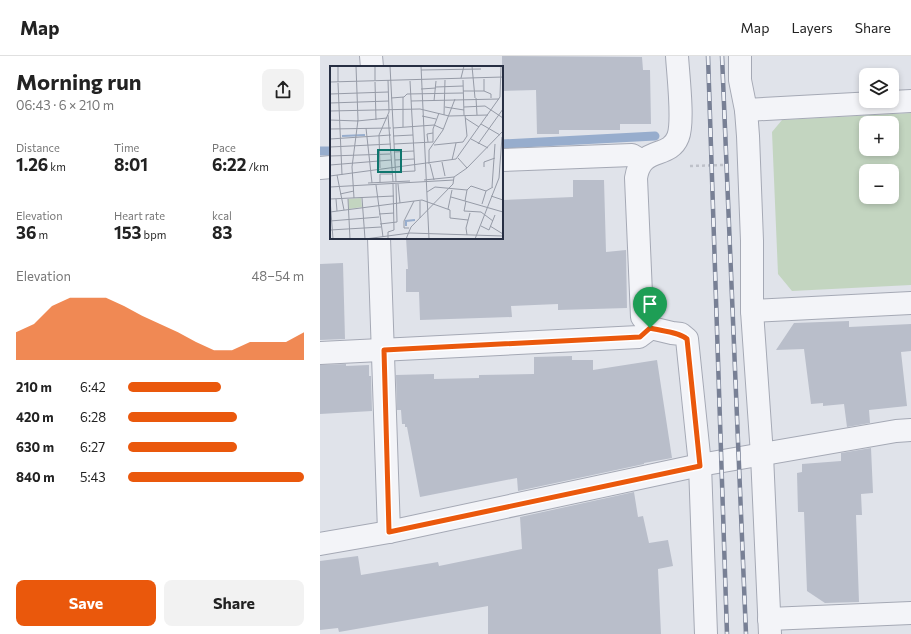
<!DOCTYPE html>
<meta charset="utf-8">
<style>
:root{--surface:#fff;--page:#f2f2f2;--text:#222;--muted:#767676;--line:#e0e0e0;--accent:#ea580c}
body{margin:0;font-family:Commissioner,sans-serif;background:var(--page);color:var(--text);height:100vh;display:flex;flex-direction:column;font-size:15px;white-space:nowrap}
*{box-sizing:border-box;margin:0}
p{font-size:13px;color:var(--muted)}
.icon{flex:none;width:22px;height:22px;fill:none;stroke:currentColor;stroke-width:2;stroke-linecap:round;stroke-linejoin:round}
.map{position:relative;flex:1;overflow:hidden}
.panel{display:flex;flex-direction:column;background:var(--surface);width:320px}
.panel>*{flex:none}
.buttons{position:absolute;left:539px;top:12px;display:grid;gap:8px}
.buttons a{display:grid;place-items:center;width:40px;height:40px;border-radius:8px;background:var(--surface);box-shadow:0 2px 6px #0003;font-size:20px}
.pin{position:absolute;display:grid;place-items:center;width:34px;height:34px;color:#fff;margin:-41px -17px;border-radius:50% 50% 50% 0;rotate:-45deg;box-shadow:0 0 4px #0007}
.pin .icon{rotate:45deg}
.round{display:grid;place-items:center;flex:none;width:42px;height:42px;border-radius:8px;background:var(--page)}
.head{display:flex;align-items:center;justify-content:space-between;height:68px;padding:0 16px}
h1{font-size:22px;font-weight:700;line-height:30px}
.metrics{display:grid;grid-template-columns:repeat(3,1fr);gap:6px;height:68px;padding:4px 16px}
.metrics div{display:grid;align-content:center}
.metrics b{font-size:17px;font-weight:700}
.metrics small{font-size:11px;font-weight:400}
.metrics p{font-size:11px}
.chart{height:112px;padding:8px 16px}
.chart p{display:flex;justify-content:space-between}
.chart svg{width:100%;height:72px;margin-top:4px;fill:var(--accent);opacity:.7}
.button{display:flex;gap:8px;margin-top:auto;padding:8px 16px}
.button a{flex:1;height:46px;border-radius:8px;background:var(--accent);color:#fff;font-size:16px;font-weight:700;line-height:46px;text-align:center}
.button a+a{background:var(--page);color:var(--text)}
ul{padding:0 16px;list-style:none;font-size:13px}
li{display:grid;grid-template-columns:64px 48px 1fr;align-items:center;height:30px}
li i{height:10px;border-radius:5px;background:var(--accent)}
header{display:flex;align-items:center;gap:24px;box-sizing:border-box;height:56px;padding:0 20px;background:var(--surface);border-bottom:1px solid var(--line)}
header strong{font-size:19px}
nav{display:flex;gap:22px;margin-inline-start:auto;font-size:14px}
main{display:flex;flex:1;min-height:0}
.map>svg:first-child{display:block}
.green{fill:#c3d5c0;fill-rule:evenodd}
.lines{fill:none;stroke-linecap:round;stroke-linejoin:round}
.stream{stroke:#97adcd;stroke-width:9}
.building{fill:#b9beca}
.minor-casing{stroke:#a5a9b5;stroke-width:24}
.path{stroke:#bec1c9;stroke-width:2.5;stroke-dasharray:3 3;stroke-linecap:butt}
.minor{stroke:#f3f4f8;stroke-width:22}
.rail-casing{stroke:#788095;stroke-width:4.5}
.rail{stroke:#f0f2f7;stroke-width:3;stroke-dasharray:9;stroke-linecap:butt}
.route-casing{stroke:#fff;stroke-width:8}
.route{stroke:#ea580c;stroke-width:5}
.inset-river{fill:none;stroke:#97adcd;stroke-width:2}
.inset-road{fill:none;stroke:#969ba7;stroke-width:1}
.view{fill:#0f766e;fill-opacity:0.15;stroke:#0f766e;stroke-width:2}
.inset-edge{fill:none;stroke:#272f43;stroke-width:2}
</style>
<header>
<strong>Map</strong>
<nav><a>Map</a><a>Layers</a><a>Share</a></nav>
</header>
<main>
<section class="panel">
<div class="head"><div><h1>Morning run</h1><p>06:43 · 6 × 210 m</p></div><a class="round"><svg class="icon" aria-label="share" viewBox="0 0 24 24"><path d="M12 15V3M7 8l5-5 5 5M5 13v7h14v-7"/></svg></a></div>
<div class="metrics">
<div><p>Distance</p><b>1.26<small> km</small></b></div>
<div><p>Time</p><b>8:01</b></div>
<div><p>Pace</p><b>6:22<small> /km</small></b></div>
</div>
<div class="metrics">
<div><p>Elevation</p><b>36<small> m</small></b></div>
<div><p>Heart rate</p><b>153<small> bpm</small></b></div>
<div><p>kcal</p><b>83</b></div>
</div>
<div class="chart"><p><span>Elevation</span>48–54 m</p>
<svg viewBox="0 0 160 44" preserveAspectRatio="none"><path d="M0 44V27L10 22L20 11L30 6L40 6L50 6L60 11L70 17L80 22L90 27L100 33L110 38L120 38L130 33L140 33L150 33L160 27V44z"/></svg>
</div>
<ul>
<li><b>210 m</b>6:42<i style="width:53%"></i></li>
<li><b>420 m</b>6:28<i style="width:62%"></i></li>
<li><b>630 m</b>6:27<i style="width:62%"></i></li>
<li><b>840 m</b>5:43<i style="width:100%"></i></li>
</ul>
<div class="button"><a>Save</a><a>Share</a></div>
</section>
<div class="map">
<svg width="591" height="578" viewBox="0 0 591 578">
<rect width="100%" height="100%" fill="#e0e3ea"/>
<!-- green -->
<path class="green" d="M 591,57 L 591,229 L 472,235 L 458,218 L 452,76 L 462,64 ZM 546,67 L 572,67 L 572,93 L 546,93 ZM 546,115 L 572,115 L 572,141 L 546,141 Z"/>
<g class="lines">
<!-- stream -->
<g class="stream">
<path d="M 182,88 L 335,80"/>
<path d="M 0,95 L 11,95"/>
</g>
</g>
<!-- building -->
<g class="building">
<path d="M 182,0 L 322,1 L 323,14 L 330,14 L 331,68 L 300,68 L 300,74 L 239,74 L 239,78 L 217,78 L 216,34 L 182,35 Z"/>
<path d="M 253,124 L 284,124 L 286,196 L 306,194 L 307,252 L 238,254 L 238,248 L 191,250 L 192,261 L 100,264 L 99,236 L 86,236 L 86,213 L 88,213 L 86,182 L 182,182 L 182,144 L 253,141 Z"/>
<path d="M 23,207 L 25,283 L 0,284 L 0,208 Z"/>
<path d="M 529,265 L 529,271 L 591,268 L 591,295 L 581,296 L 587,350 L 549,354 L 550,367 L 527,371 L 524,348 L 503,350 L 503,347 L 491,348 L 484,293 L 456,294 L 474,267 Z"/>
<path d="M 252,300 L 252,304 L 273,304 L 273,314 L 337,304 L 352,402 L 324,407 L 324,408 L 198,435 L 197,422 L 100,441 L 87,371 L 85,371 L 85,368 L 82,368 L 81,354 L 77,354 L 76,319 L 114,318 L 114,323 L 159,322 L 159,319 L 214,318 L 214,301 Z"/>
<path d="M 26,308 L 26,310 L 49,309 L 49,320 L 51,320 L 52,355 L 0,358 L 0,309 Z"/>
<path d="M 551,392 L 553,437 L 541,438 L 542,459 L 536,459 L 539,546 L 505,547 L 487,535 L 484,456 L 478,456 L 477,417 L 482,416 L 482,408 L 521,405 L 521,397 Z"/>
<path d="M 314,436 L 318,461 L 323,460 L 329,487 L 348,484 L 353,510 L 338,513 L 341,578 L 168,578 L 168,550 L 19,576 L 18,572 L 0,574 L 0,505 L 38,500 L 41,519 L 118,506 L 119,510 L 202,493 L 200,461 Z"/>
</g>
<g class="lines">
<defs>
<g id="minor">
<path d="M 51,0 L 52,11"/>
<path d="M 357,0 C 358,18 364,66 358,81 C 349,104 321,89 316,122 L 322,261 L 331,272 L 352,277 L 361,278 L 367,283 L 380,409 L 386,578"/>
<path d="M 420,0 L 420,24 L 426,54 L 428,80 L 432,185 L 432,255 L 442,399 L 450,578"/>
<path d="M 426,54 L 591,45"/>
<path d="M 182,104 L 312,99 L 322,105"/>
<path d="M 0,112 L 11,111"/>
<path d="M 59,182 L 69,476"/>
<path d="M 432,255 L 591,247"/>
<path d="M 0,297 L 319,281 L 331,272"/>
<path d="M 0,488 L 69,476 L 380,409 L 576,375 L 591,374"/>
<path d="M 449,563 L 591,557"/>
</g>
</defs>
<!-- minor casing -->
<use href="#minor" class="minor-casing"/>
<!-- path -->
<path class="path" d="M 370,110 L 403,109"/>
<!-- minor -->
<use href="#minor" class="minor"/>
<defs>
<g id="rail">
<path d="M 388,0 L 407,578"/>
<path d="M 402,0 L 426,578"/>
</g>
</defs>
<!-- rail casing -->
<use href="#rail" class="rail-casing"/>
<!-- rail -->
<use href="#rail" class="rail"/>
</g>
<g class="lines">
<defs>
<path id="route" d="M 330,272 C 342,275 359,276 367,283 L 380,410 L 69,476 L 64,294 L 320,281 Z"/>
</defs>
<!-- route casing -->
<use href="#route" class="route-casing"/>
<!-- route -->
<use href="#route" class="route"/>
</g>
<!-- overview -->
<g transform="translate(10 10)">
<rect width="173" height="173" fill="#e0e3ea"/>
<path d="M 31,132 L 32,141 L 19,143 L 18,133 Z" fill="#c3d5c0"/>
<path class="inset-river" d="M 12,70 L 35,69M 76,160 L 76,155 L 85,154"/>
<path class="inset-road" d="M 8,0 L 8,16M 45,0 L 45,14M 60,0 L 66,116M 91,0 L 99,173M 142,0 L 145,32M 91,4 L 151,3M 131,12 L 134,0M 154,13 L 154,25 L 161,28 L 161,32M 133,14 L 134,49M 0,16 L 173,11M 45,16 L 46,54M 8,17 L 12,109M 106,21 L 133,20M 91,23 L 106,22M 133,25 L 154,25M 0,28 L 58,26M 73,31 L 73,61M 61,32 L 74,31 L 77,28 L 133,27M 146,32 L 147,49M 81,35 L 169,33M 104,35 L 106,15M 0,37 L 59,35M 115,41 L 134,44M 134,41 L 155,40 L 173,52M 0,45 L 90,43 L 119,50 L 158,49M 58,49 L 63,116M 114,49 L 115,14M 92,50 L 106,53M 135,52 L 149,61M 0,54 L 28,55M 27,55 L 57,52M 151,58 L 170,69M 36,62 L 42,117M 63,62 L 104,59 L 113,63M 0,63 L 61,62M 63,70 L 83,69M 0,73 L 61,69M 141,73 L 158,82M 98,76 L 97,68 L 103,67M 64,78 L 103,76 L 103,63 L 109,47M 148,78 L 173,43M 104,79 L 133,76 L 137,70 L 135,49M 0,81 L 61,78M 64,86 L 84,85M 0,90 L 60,88M 128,92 L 137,102M 65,94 L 84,93M 122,94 L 126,77M 112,96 L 115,110M 99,98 L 99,84 L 113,64 L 125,33M 100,98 L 104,114M 154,101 L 154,96 L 165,92M 50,102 L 49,69 L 59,46 L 58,14M 0,104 L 0,99 L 61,94M 65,106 L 85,105 L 80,15M 7,109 L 14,144M 0,110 L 126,93 L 170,31 L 171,0M 94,114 L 124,111M 50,116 L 50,108 L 63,108M 38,117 L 80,115M 68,118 L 70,137M 46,119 L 53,171M 0,121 L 124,114M 162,121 L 165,78M 97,126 L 105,121 L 137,124M 10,128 L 24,125M 161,130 L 173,134M 121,131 L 173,146M 24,132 L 22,101 L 28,54 L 26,0M 32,132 L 35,173M 0,133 L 64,130M 0,133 L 3,173M 6,133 L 7,145M 18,133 L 20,173M 135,135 L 137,124 L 141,120 L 156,125 L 163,121M 136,135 L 134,145 L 151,146 L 163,155M 152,138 L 156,125M 118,143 L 122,124M 0,146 L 92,134 L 120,144 L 120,152 L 138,154M 49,148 L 64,147M 90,152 L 90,135M 0,155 L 49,151M 50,158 L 67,156 L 66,118M 151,160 L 159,164 L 165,149M 160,160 L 173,168M 79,162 L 74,162 L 74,155 L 84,135M 0,164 L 51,161M 137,169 L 136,162 L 140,147M 35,173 L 80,167 L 173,170M 58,173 L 58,166 L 64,164 L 63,118M 76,173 L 81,161 L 123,118 L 124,111 L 137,102 L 173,65M 145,173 L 169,112 L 172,71"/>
<path class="view" d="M 48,84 L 71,84 L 71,106 L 48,106 Z"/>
<rect width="173" height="173" class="inset-edge"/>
</g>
</svg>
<div class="buttons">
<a><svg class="icon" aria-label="layers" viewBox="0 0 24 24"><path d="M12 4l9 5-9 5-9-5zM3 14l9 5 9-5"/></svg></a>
<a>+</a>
<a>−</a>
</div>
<div class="pin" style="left:330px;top:272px;background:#1e9e55"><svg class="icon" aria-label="arrive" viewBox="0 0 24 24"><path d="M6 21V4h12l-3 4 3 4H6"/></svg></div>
</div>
</main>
